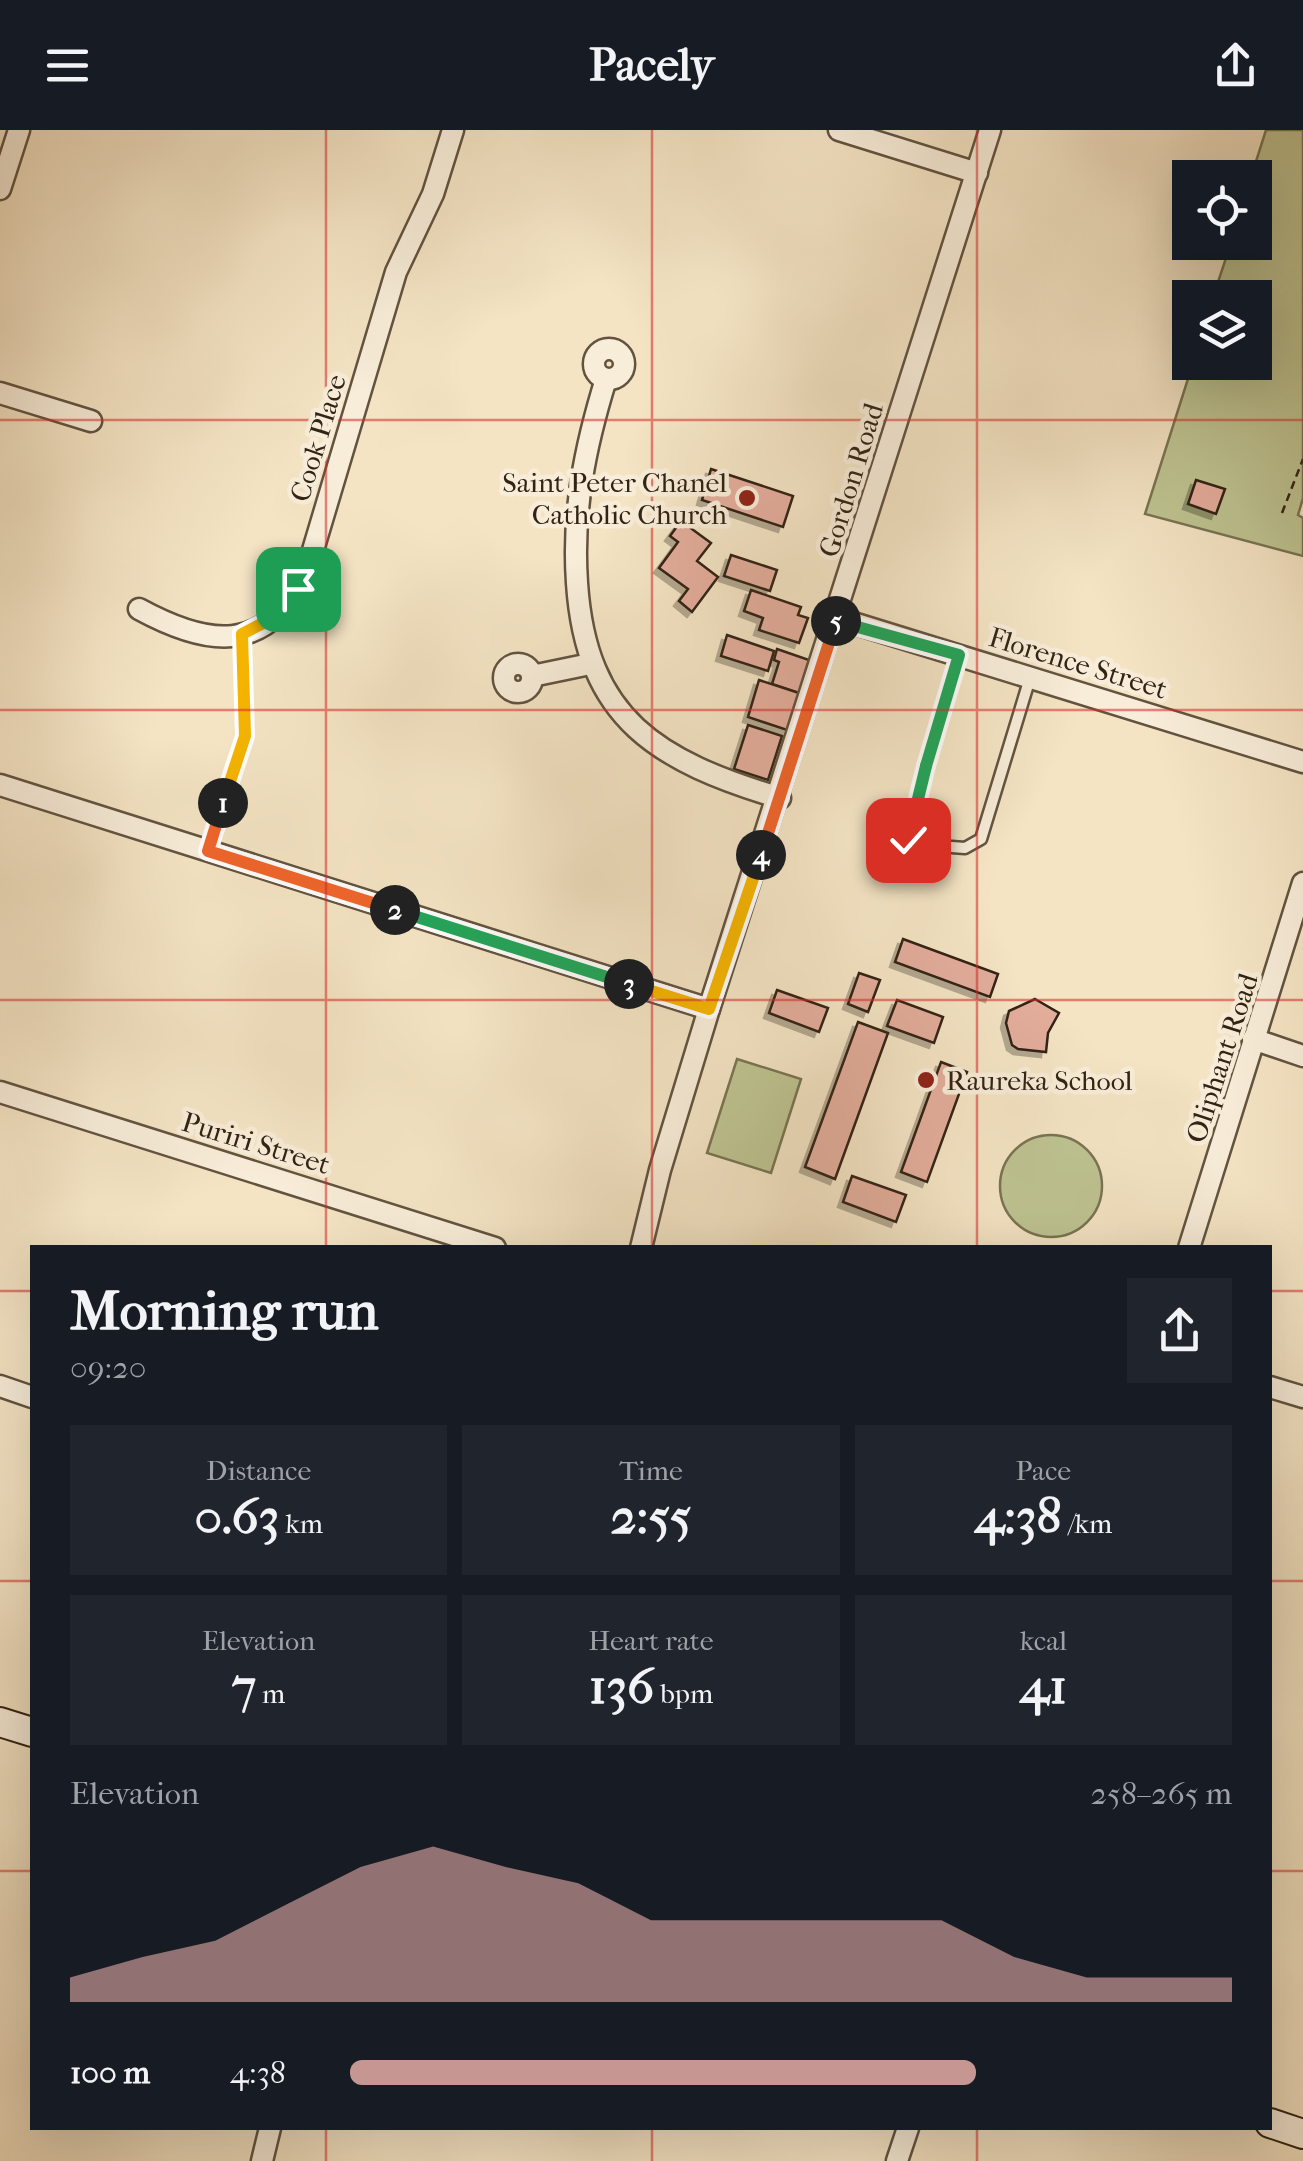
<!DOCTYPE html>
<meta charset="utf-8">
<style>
:root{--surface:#171b24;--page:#20242c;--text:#f1f3f6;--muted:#9ea1a6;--accent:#c59692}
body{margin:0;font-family:"IM FELL French Canon",serif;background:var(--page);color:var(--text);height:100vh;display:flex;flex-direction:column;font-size:38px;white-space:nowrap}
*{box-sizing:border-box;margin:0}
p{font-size:32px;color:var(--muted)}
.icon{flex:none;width:55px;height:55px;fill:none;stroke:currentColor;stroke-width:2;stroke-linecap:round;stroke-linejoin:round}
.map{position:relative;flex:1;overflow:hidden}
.panel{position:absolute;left:30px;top:1115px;width:1242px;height:885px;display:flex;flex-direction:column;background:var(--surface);border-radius:0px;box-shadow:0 10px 40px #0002}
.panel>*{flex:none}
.tools{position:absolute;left:1172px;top:30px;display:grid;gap:20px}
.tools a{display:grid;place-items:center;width:100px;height:100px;border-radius:0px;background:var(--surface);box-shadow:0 10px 40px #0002;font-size:50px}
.pin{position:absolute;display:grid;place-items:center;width:85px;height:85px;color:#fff;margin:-42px;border-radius:20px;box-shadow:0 5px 15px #0006}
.km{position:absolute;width:50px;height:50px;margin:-25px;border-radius:50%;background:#222;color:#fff;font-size:28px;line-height:50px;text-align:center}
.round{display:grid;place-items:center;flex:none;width:105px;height:105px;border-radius:0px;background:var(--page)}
.summary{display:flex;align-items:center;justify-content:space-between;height:170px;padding:0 40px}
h1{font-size:55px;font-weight:800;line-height:75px}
.stats{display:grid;grid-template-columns:repeat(3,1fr);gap:15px;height:170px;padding:10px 40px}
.stats div{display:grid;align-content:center;border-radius:0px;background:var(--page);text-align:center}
.stats b{font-size:50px;font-weight:800}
.stats small{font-size:28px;font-weight:400}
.stats p{font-size:28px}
.chart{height:280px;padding:20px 40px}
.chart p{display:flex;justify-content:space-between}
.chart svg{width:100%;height:180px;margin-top:10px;fill:var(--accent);opacity:.7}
ul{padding:0 40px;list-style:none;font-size:32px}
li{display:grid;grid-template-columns:160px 120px 1fr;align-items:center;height:75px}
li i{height:25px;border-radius:12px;background:var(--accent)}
header{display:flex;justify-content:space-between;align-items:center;height:130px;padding:0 40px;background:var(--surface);font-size:45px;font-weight:800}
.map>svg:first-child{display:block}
.green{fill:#bec492;stroke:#787453;stroke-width:2.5}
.building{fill:#e3ad9c;stroke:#322314;stroke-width:2.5;filter:url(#shadow)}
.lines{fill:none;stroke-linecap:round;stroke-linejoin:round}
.service-casing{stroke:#625340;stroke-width:15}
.minor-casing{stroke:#625340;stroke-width:25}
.secondary-casing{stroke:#322314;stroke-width:32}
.path{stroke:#322314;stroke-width:2.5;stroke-dasharray:8 5;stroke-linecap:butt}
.service{stroke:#f8edd9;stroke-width:10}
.minor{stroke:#f8edd9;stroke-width:20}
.secondary{stroke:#f8edd9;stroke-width:28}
.split-1-casing{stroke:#fff;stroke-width:20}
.split-2-casing{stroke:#fff;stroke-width:20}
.split-3-casing{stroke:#fff;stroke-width:20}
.split-4-casing{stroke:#fff;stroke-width:20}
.split-5-casing{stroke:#fff;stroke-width:20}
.split-6-casing{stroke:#fff;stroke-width:20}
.split-7-casing{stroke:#fff;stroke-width:20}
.split-1{stroke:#f5b400;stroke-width:12}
.split-2{stroke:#f0652b;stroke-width:12}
.split-3{stroke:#22a559;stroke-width:12}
.split-4{stroke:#f5b400;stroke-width:12}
.split-5{stroke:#f0652b;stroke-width:12}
.split-6{stroke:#22a559;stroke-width:12}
.split-7{stroke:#22a559;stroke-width:12}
.grid{fill:none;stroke:#d62828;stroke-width:2.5;stroke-opacity:0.55}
.poi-dot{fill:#8f2418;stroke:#f8edd9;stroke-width:4}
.labels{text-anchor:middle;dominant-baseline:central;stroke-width:9;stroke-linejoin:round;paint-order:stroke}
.street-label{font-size:28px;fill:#322314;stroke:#f8edd9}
.poi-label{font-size:28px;fill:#322314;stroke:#f8edd9;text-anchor:end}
</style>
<header><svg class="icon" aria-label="menu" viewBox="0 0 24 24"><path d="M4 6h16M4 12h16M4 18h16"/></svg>Pacely<svg class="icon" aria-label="share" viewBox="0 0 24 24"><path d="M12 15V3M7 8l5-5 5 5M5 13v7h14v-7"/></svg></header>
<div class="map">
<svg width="1303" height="2031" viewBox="0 0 1303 2031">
<defs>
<filter id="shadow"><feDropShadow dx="-5" dy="5" stdDeviation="0" flood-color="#0004"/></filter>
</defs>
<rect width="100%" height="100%" fill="#f4e4c4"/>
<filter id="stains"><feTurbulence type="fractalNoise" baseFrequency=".002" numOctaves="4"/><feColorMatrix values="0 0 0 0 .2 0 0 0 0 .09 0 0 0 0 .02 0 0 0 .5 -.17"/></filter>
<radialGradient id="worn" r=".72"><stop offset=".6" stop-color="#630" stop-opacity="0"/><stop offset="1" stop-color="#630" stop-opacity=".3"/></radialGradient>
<!-- green -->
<g class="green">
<path d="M 1266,0 L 1303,0 L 1303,368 L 1298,385 L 1303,388 L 1303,426 L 1145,384 L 1193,233 L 1255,232 L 1255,168 L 1213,167 L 1231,113 L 1255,112 L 1255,48 L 1251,47 Z"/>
<path d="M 737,929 L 801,949 L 771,1043 L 707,1023 Z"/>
<circle cx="1051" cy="1056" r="51"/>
</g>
<!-- building -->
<g class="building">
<path d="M 711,339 L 793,366 L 783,397 L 702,370 Z"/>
<path d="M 1196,350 L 1225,359 L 1216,384 L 1188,374 Z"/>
<path d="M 681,391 L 711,413 L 697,431 L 718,447 L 692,482 L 679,471 L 688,459 L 659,438 L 678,412 L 670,406 Z"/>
<path d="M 731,425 L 777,440 L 770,461 L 724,446 Z"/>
<path d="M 751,460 L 801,477 L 798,485 L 808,488 L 799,513 L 759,500 L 763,488 L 744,481 Z"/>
<path d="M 727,505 L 774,521 L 768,541 L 721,526 Z"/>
<path d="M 777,519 L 809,530 L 799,563 L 772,554 L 779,532 L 774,530 Z"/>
<path d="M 759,550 L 799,563 L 787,600 L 748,587 Z"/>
<path d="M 748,595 L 782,606 L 768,650 L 734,639 Z"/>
<path d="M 903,809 L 998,844 L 990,867 L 895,832 Z"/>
<path d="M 859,843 L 880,850 L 868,882 L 848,874 Z"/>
<path d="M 777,860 L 828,878 L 819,902 L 769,883 Z"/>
<path d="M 1035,869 L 1059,883 L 1048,903 L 1046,922 L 1018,919 L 1012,915 L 1006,893 L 1009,881 Z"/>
<path d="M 897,870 L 943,887 L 934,913 L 887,896 Z"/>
<path d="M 858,892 L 888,903 L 835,1049 L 805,1037 Z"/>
<path d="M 941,932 L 967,942 L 927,1052 L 901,1042 Z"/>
<path d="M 852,1046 L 906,1065 L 896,1092 L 843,1072 Z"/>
</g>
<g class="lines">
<defs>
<path id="service" d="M 959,526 L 906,702 L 912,714 L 965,718 L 981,709 L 1030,548"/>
<g id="minor">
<path d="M 839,0 L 977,43"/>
<path d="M 0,59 L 19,0"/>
<circle cx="609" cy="234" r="15"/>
<path d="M 606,249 C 585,317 572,381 577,453 C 586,590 658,631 780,668"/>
<path d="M 0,263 L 91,291"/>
<path d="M 139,479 C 207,516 264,525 305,447 L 396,142 L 433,64 L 453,0"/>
<path d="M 837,488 L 1303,632"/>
<circle cx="518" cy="548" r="14"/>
<path d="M 532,546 L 590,534"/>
<path d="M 0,655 L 709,879"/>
<path d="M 1253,909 L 1303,926"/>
<path d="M 0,962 L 495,1118"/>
<path d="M 641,1118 L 660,1040 L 709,879 L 990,0"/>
<path d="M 1189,1118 L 1303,753"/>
<path d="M 0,1256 L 32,1267"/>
<path d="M 1270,1257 L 1303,1267"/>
<path d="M 262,2031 L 270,1998"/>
<path d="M 897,2031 L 908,1998"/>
</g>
<g id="secondary">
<path d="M 0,1592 L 32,1602"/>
<path d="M 1270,1993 L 1303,2004"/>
</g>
</defs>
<!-- service casing -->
<use href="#service" class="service-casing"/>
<!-- minor casing -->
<use href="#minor" class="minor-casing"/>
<!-- secondary casing -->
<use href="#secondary" class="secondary-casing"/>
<!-- path -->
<g class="path">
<path d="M 1282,383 L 1303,329"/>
<path d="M 214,703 L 245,606 L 245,521"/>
</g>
<!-- service -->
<use href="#service" class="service"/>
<!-- minor -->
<use href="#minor" class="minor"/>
<!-- secondary -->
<use href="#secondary" class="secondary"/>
</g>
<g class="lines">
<defs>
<path id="split-1" d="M 223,673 L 245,606 L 242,504 L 279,485 L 298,459"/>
<path id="split-2" d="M 223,673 L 208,721 L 395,780"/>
<path id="split-3" d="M 395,780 L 629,854"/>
<path id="split-4" d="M 629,854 L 709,879 L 761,725"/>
<path id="split-5" d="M 761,725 L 836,491"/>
<path id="split-6" d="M 836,491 L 959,525 L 926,636"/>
<path id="split-7" d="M 908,710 L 926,636"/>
</defs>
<!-- split-1 casing -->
<use href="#split-1" class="split-1-casing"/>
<!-- split-2 casing -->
<use href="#split-2" class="split-2-casing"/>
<!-- split-3 casing -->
<use href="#split-3" class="split-3-casing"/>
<!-- split-4 casing -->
<use href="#split-4" class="split-4-casing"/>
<!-- split-5 casing -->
<use href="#split-5" class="split-5-casing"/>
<!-- split-6 casing -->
<use href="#split-6" class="split-6-casing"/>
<!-- split-7 casing -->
<use href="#split-7" class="split-7-casing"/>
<!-- split-1 -->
<use href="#split-1" class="split-1"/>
<!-- split-2 -->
<use href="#split-2" class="split-2"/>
<!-- split-3 -->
<use href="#split-3" class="split-3"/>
<!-- split-4 -->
<use href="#split-4" class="split-4"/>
<!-- split-5 -->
<use href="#split-5" class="split-5"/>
<!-- split-6 -->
<use href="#split-6" class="split-6"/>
<!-- split-7 -->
<use href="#split-7" class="split-7"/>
</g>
<!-- grid -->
<path class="grid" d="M 326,0 L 326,1118M 652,0 L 652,1118M 977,0 L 977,1118M 0,290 L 1303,290M 0,580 L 1303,580M 0,870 L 1303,870M 0,1161 L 32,1161M 1270,1161 L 1303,1161M 0,1451 L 32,1451M 1270,1451 L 1303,1451M 0,1741 L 32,1741M 1270,1741 L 1303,1741M 326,1998 L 326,2031M 652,1998 L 652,2031M 977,1998 L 977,2031"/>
<!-- markers -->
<g class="poi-dot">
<circle cx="747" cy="368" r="10"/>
<circle cx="926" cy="950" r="10"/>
</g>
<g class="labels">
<!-- street labels -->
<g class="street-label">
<text transform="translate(318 308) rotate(-73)">Cook Place</text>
<text transform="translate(851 350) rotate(-73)">Gordon Road</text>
<text transform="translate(1078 533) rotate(17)">Florence Street</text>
<text transform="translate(1222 928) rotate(-72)">Oliphant Road</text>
<text transform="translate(256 1013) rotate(17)">Puriri Street</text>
</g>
<!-- poi labels -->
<g class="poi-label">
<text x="727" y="352">Saint Peter Chanel<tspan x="727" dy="32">Catholic Church</tspan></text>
<text x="946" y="950" text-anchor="start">Raureka School</text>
</g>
</g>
<rect width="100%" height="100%" filter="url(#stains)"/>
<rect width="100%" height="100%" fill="url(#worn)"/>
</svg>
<div class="tools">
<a><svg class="icon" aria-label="locate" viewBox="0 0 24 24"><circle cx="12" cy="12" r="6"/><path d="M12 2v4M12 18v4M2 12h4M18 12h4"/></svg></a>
<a><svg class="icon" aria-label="layers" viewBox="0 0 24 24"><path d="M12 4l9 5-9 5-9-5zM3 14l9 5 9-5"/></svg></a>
</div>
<div class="pin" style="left:298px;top:459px;background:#1e9e55"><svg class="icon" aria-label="arrive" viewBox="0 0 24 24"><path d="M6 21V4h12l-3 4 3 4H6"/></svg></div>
<div class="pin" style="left:908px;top:710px;background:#d93025"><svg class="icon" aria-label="check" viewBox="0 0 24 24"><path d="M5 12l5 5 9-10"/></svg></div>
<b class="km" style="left:223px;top:673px">1</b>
<b class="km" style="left:395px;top:780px">2</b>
<b class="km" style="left:629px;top:854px">3</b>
<b class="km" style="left:761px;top:725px">4</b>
<b class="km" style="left:836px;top:491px">5</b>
<section class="panel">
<div class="summary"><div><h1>Morning run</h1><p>09:20</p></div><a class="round"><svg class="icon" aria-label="share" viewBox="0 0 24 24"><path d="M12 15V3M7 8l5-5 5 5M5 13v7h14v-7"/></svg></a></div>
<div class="stats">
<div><p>Distance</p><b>0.63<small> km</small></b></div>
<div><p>Time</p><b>2:55</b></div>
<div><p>Pace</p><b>4:38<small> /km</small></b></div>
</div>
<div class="stats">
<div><p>Elevation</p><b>7<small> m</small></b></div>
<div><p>Heart rate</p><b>136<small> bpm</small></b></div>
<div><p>kcal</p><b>41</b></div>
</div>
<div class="chart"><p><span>Elevation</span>258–265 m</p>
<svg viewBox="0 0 160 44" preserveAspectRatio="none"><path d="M0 44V38L10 33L20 29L30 20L40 11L50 6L60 11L70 15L80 24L90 24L100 24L110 24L120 24L130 33L140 38L150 38L160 38V44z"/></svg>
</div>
<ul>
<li><b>100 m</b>4:38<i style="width:71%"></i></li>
</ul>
</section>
</div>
